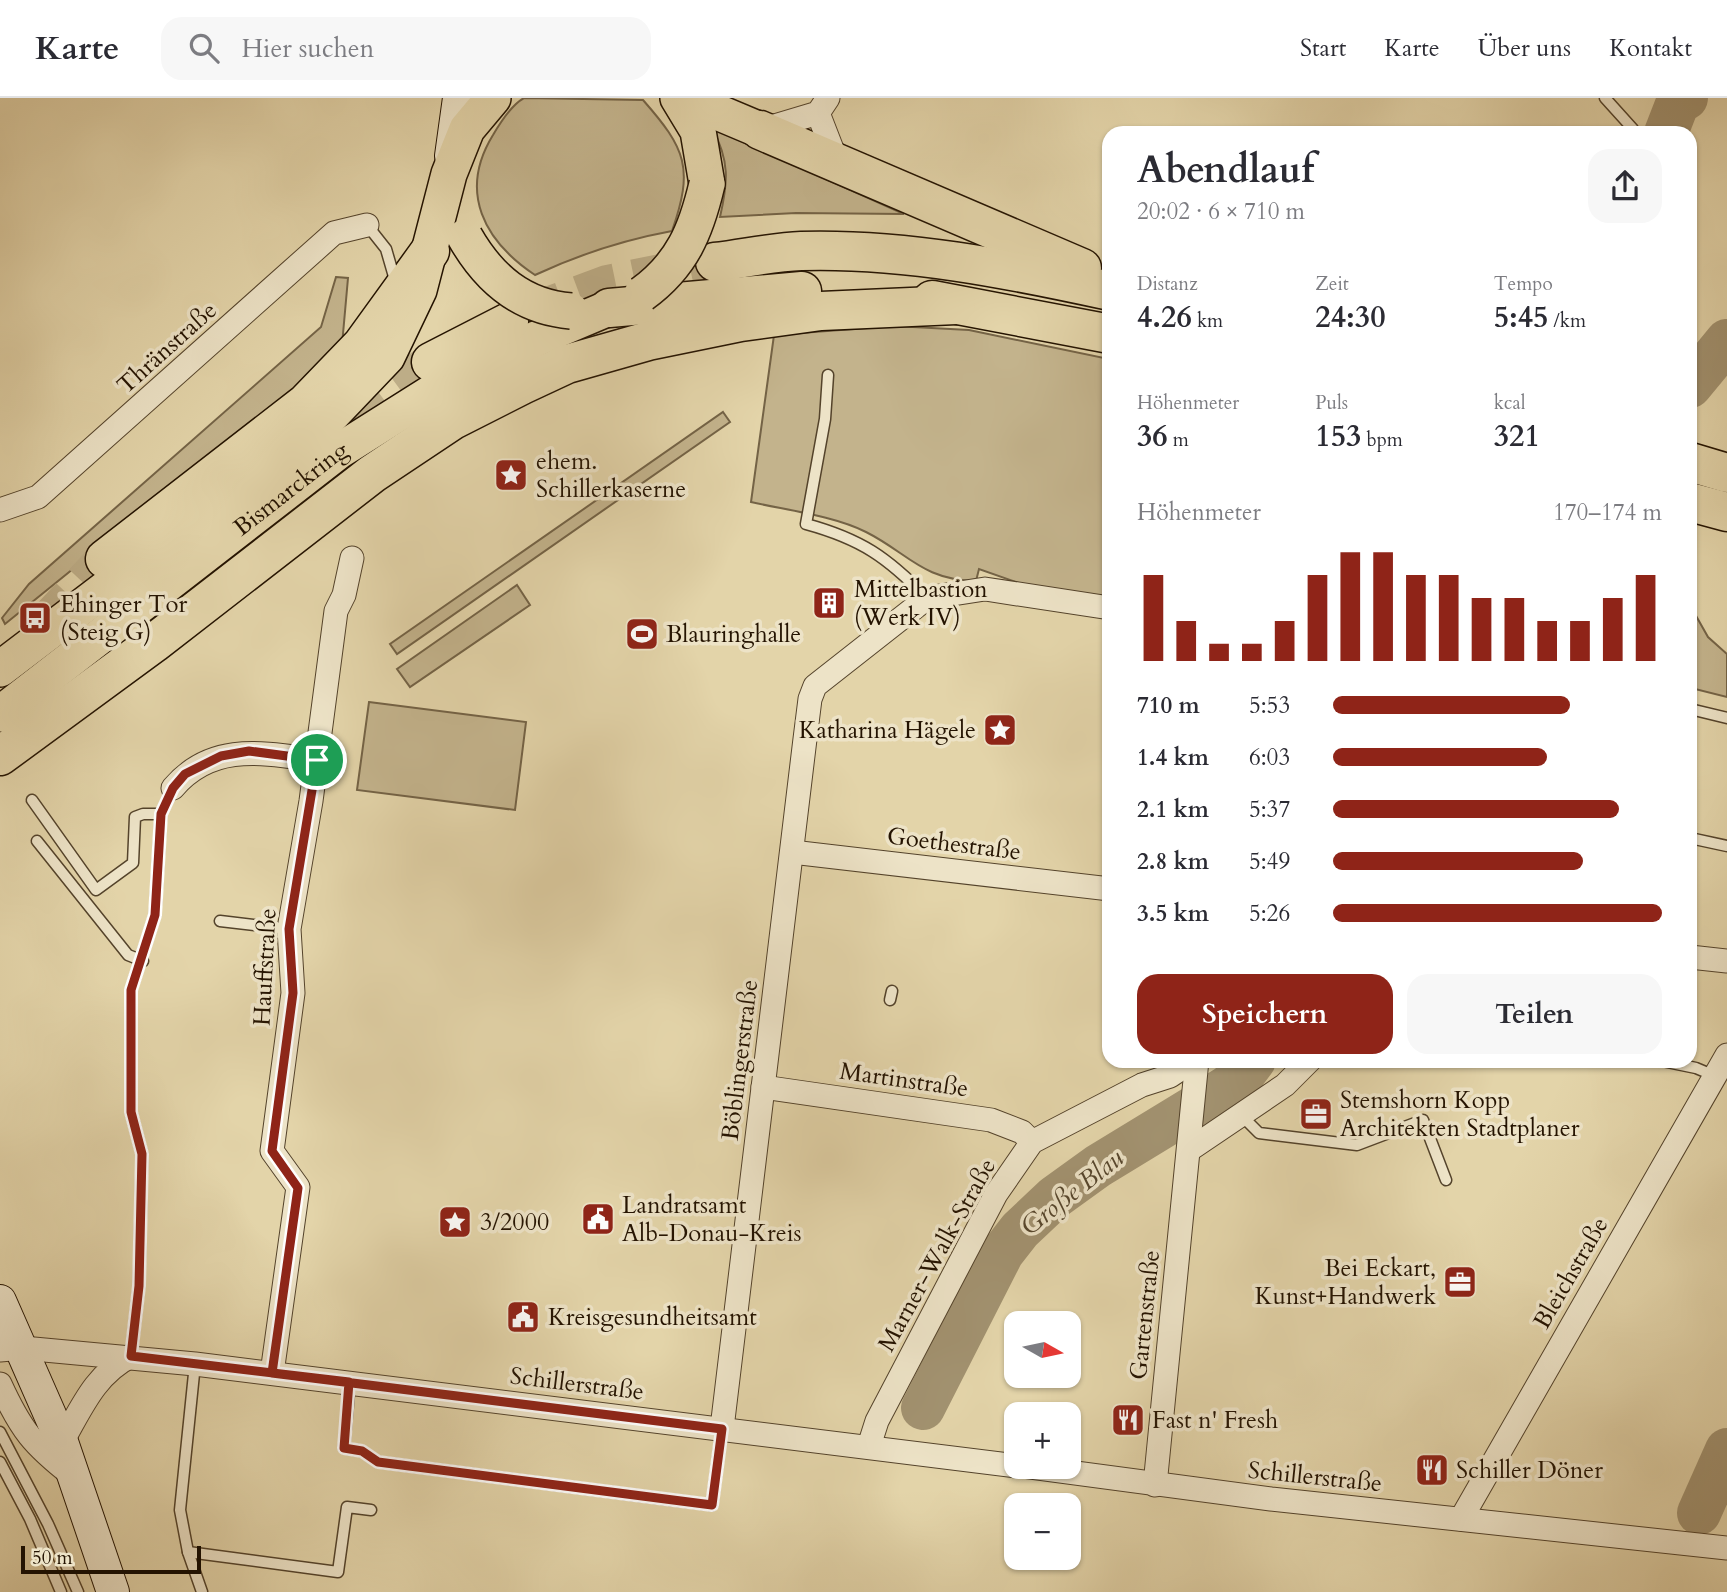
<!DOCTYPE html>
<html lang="de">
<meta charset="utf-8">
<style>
:root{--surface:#fff;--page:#f7f7f7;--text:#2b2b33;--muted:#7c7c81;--line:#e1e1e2;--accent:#8f2418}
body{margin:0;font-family:Cardo,serif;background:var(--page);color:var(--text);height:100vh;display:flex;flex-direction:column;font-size:26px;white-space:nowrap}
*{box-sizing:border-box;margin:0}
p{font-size:23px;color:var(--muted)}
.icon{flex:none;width:38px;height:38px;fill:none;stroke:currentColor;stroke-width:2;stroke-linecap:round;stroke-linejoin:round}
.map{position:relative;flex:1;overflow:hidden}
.panel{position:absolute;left:1102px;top:28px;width:595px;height:942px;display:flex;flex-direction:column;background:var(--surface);border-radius:21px;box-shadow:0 2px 5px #0004}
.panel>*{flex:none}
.needle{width:46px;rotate:99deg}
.tools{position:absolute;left:1004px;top:1213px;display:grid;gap:14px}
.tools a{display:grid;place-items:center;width:77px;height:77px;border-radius:14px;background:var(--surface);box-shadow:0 2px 5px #0004;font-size:35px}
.scale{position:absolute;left:21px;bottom:18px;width:180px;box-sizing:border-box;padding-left:7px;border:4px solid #241301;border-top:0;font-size:19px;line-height:24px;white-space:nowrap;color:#241301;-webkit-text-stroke:5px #ede3c7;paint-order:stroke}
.pin{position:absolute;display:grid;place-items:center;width:60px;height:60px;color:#fff;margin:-30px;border:4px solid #fff;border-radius:50%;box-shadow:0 2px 7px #0007}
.round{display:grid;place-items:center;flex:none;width:74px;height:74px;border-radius:21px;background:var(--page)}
.overview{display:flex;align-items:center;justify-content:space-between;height:119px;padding:0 35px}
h1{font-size:38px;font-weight:700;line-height:52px}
.figures{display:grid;grid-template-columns:repeat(3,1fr);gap:10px;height:119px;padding:7px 35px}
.figures div{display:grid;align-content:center}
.figures b{font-size:30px;font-weight:700}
.figures small{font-size:19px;font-weight:400}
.figures p{font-size:19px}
.chart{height:196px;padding:14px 35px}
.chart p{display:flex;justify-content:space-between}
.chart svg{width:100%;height:126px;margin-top:7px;stroke:var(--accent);stroke-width:6}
.button{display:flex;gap:14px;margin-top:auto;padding:14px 35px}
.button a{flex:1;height:80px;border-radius:21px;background:var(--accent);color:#fff;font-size:28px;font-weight:700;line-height:80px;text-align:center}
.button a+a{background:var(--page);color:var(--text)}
ul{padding:0 35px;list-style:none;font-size:23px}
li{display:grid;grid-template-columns:112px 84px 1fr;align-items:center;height:52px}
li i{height:18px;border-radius:9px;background:var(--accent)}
header{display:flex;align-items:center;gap:42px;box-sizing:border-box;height:98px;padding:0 35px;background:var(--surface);border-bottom:2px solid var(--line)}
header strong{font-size:33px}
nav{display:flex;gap:38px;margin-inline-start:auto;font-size:24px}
.search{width:490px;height:63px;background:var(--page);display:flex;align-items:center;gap:18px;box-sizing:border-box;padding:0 24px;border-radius:21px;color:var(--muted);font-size:26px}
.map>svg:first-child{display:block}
.green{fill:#c3b38c;stroke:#746346;stroke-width:2}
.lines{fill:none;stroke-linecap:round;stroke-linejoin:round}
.river{stroke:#a29270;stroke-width:44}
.highway-tunnel{stroke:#bdad87;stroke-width:38;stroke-dasharray:38 19;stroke-linecap:butt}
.lane-casing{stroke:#54432b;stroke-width:13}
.street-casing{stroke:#54432b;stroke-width:25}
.secondary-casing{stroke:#241301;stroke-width:34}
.primary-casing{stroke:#241301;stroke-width:38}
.highway-casing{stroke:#241301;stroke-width:41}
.lane{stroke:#ede3c7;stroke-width:10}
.street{stroke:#ede3c7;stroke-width:23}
.secondary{stroke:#ede3c7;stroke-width:32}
.primary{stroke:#e3d4a9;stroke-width:35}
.highway{stroke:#e3d4a9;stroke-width:38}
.primary-bridge-casing{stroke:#241301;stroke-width:38;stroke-linecap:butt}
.primary-bridge{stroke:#e3d4a9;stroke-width:35}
.route-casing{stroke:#fff;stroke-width:14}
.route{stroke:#8f2418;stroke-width:9}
.labels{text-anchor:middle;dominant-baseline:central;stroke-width:7;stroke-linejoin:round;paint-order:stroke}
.street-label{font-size:24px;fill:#241301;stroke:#ede3c7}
.poi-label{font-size:24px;fill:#241301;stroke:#ede3c7;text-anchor:start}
.water-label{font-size:26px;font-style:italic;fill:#56462d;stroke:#ede3c7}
</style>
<header>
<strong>Karte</strong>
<div class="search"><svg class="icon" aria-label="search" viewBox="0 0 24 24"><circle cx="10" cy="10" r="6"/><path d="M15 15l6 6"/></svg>Hier suchen</div>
<nav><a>Start</a><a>Karte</a><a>Über uns</a><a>Kontakt</a></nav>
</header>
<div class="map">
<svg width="1727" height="1494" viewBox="0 0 1727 1494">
<rect width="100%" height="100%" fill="#e3d4a9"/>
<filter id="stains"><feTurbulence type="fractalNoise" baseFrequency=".00286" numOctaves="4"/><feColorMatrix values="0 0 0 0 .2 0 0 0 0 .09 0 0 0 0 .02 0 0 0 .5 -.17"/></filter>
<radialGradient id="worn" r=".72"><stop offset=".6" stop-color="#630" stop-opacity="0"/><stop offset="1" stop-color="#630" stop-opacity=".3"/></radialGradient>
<!-- green -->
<g class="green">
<path d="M 524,0 L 643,2 C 686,51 694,70 672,133 C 623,142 580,156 535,177 C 484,143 458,94 493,37 C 500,25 511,7 524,0 Z"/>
<path d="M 712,30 L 904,116 L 796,115 L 720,119 C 728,84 730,63 712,30 Z"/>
<path d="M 336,179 L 348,180 L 342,247 L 289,296 L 5,526 L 2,520 L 29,486 L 321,229 Z"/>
<path d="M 894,228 L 969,232 L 1109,261 L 1109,501 L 1030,489 L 979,471 L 976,483 C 922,482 908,455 866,434 C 835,418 786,412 751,404 L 774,237 Z"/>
<path d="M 723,314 L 730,324 L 397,556 L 390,546 Z"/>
<path d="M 517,487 L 530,507 L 410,589 L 397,571 Z"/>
<path d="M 1695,516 L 1708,539 L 1727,556 L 1727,599 L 1691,590 L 1691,538 Z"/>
<path d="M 369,604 L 526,624 L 515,712 L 357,692 Z"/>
</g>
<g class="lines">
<!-- river -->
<g class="river">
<path d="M 1666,35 L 1678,4 L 1686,0"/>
<path d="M 1690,288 L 1727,243"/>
<path d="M 923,1310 L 1002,1155 L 1020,1132 L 1055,1099 L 1098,1068 L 1226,990 L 1242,978 L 1254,962"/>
<path d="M 1699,1415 L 1727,1352"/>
</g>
<!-- highway-tunnel -->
<g class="highway-tunnel">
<path d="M 526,216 L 607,186 L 715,164"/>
<path d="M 306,356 L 431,264"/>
<path d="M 44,526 L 105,461"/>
</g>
<defs>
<g id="lane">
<path d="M 1605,0 L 1633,31"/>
<path d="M 367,127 L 386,151 L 395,182"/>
<path d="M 828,277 L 825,321 L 806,426 C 861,441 887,459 927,500"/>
<path d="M 1690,611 L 1727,620"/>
<path d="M 32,702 L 96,792 L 133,765 L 135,719 L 143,716 L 161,716"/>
<path d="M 1690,740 L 1727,748"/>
<path d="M 37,743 L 128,857 L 143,863"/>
<path d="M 220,823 L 289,831"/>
<path d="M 890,902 L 892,893"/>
<path d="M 1657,962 L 1696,970 L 1715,978"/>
<path d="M 1644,963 L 1644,962"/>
<path d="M 1242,1018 L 1259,1035 L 1357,1047 L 1423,1022 L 1446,1082"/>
<path d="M 131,1258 L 139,1188 L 142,1056 L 131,1014 L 131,892 L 155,817 L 161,716 L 173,690"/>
<path d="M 195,1266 L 180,1412 L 188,1454 L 202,1494"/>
<path d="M 350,1284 L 344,1350 L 362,1353 L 378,1364 L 672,1402 L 712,1407 L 722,1330"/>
<path d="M 0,1334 L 48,1426 L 78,1494"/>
<path d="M 0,1364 L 30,1421 L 61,1494"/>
<path d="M 188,1454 L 338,1474 L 347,1409 L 371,1412"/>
</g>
<g id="street">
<path d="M 818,15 L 837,64"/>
<path d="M 761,32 L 818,15 L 828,0"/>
<path d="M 0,412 L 38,399 L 334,135 L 367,127"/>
<path d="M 173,690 C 212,644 263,655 317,662"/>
<path d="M 792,754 L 1110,791"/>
<path d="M 1690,859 L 1727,863"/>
<path d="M 763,989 L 991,1022 L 1022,1034 L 1032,1044"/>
<path d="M 1189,1052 L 1285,987 L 1310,962"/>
<path d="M 0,1252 L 23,1250 L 195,1266 L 1017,1368"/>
<path d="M 272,1275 L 298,1089 L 272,1053 L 293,895 L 289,831 L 311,703 L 336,513 L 344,497 L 352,460"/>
<path d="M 0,1286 C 21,1332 33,1347 73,1378"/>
<path d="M 722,1330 L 805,641 L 810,601 L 815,588 L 927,500 L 985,491 L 1110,510"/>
<path d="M 62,1344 C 81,1311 95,1276 131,1258"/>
<path d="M 869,1348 L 877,1323 L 996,1096 L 1032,1044 L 1142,987 L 1170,978 L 1194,962"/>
<path d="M 1023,1368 L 1271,1401 L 1727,1450"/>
<path d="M 1155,1387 L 1197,962"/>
<path d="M 1461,1421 L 1727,957"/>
</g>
<g id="secondary">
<path d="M 451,58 L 459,0"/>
<path d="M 0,1203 L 62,1344 L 113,1494"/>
</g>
<g id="primary">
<path d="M 678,0 L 698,33 L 707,86"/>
<path d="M 684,0 L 760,32"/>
<path d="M 0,571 L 326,323 L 387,259 L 419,192 L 449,76 L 467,31 L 493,0"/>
<path id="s1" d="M 0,616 L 339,353 L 442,288 L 538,240 L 609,210"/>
</g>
<g id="highway">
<path d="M 760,32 L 1082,170"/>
<path d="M 715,164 C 743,161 772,154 801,153 C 904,150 1009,171 1110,193"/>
<path d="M 932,202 L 1110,236"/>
<path d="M 609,210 L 802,193"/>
<path d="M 431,264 L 509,224"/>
<path d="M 1690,364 L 1727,375"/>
<path d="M 1690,404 L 1727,414"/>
<path d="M 105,461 L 306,305 L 362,247 L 430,153"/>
<path d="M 0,658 L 154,545 L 372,376 L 453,322 L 522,287 L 567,266 L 648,243 L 741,224 L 821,213 L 956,207"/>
</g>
</defs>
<!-- lane casing -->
<use href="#lane" class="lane-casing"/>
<!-- street casing -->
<use href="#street" class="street-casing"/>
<!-- secondary casing -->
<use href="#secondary" class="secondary-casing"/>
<!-- primary casing -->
<use href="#primary" class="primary-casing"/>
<!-- highway casing -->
<use href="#highway" class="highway-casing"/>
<!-- lane -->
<use href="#lane" class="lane"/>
<!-- street -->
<use href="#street" class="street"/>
<!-- secondary -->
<use href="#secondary" class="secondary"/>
<!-- primary -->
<use href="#primary" class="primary"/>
<!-- highway -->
<use href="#highway" class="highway"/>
<defs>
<g id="primary-bridge">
<path d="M 465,139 C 489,181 522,209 571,213"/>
<path d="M 642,196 C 682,167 696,133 707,86"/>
</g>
</defs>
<!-- primary-bridge casing -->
<use href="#primary-bridge" class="primary-bridge-casing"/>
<!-- primary-bridge -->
<use href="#primary-bridge" class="primary-bridge"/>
</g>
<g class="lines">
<defs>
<path id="route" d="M 317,662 L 249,653 L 221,658 L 185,676 L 173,690 L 161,716 L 155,817 L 131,892 L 131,1014 L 142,1056 L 139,1188 L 131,1258 L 349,1284 L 344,1350 L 362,1353 L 378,1364 L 712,1407 L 722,1331 C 572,1311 422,1293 272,1275 L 298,1090 L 272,1053 L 293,895 L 289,831 L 317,662"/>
</defs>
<!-- route casing -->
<use href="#route" class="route-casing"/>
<!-- route -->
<use href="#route" class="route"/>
</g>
<!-- icons -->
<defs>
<symbol id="sight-square" viewBox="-11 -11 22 22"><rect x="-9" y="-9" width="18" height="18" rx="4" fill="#8f2418" stroke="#ede3c7"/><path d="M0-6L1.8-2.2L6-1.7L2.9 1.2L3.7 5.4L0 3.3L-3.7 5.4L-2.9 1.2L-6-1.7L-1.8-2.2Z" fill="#fff"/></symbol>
<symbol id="building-square" viewBox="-11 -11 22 22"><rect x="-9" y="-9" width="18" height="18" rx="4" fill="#8f2418" stroke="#ede3c7"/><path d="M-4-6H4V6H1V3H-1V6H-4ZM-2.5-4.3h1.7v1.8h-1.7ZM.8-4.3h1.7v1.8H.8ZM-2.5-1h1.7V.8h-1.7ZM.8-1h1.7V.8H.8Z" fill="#fff"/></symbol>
<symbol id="bus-square" viewBox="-11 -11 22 22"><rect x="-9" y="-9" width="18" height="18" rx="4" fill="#8f2418" stroke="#ede3c7"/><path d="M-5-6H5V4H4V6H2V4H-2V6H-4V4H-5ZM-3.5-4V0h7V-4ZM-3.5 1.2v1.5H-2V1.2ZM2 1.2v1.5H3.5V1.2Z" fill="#fff"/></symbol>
<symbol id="stadium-square" viewBox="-11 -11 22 22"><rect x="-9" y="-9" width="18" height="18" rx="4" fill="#8f2418" stroke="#ede3c7"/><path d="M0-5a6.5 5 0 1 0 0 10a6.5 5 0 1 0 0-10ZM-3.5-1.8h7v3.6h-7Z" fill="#fff"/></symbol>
<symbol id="office-square" viewBox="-11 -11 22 22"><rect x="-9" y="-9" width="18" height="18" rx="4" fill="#8f2418" stroke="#ede3c7"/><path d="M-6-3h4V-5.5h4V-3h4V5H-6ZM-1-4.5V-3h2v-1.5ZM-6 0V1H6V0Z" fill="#fff"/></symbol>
<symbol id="civic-square" viewBox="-11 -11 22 22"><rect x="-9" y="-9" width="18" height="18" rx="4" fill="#8f2418" stroke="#ede3c7"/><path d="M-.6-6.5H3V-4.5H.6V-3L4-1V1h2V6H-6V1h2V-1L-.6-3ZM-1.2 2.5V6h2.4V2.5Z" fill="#fff"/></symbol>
<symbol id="restaurant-square" viewBox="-11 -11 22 22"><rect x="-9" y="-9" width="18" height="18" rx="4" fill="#8f2418" stroke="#ede3c7"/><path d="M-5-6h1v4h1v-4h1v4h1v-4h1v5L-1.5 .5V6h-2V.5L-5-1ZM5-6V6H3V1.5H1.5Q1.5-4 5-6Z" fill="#fff"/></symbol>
</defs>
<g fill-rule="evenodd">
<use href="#sight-square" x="492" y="358" width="38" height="38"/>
<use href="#building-square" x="810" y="486" width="38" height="38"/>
<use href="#bus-square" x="16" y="501" width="38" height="38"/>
<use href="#stadium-square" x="623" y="517" width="38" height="38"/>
<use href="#sight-square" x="981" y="613" width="38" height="38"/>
<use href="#office-square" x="1297" y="997" width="38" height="38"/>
<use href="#civic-square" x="579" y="1102" width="38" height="38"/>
<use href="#sight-square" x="436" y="1105" width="38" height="38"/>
<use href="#office-square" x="1441" y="1165" width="38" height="38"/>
<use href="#civic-square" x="504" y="1200" width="38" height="38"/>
<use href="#restaurant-square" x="1109" y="1303" width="38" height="38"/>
<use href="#restaurant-square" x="1413" y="1353" width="38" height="38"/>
</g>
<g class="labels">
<!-- street labels -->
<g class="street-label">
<text transform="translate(167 250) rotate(-42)">Thränstraße</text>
<text stroke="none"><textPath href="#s1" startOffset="368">Bismarckring</textPath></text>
<text transform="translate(954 746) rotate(7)">Goethestraße</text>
<text transform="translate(265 869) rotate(-87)">Hauffstraße</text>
<text transform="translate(740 962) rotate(-83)">Böblingerstraße</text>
<text transform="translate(904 982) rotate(8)">Martinstraße</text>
<text transform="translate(937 1157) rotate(-61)">Marner-Walk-Straße</text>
<text transform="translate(1571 1175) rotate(-60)">Bleichstraße</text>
<text transform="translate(1145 1217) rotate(-84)">Gartenstraße</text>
<text transform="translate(577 1286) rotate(7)">Schillerstraße</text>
<text transform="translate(1315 1379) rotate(6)">Schillerstraße</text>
</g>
<!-- poi labels -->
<g class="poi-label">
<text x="536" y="363">ehem.<tspan x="536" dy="28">Schillerkaserne</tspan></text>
<text x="854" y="491">Mittelbastion<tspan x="854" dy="28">(Werk IV)</tspan></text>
<text x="60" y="506">Ehinger Tor<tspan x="60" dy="28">(Steig G)</tspan></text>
<text x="666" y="536">Blauringhalle</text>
<text x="976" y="632" text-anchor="end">Katharina Hägele</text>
<text x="1340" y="1002">Stemshorn Kopp<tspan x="1340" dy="28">Architekten Stadtplaner</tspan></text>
<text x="622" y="1107">Landratsamt<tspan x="622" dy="28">Alb-Donau-Kreis</tspan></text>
<text x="480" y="1124">3/2000</text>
<text x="1436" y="1170" text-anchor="end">Bei Eckart,<tspan x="1436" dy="28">Kunst+Handwerk</tspan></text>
<text x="548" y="1219">Kreisgesundheitsamt</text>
<text x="1152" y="1322">Fast n' Fresh</text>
<text x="1456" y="1372">Schiller Döner</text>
</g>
<!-- water labels -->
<g class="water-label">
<text transform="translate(1072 1094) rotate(-38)">Große Blau</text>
</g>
</g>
<rect width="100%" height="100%" filter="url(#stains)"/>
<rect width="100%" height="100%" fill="url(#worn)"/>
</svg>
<div class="tools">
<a><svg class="needle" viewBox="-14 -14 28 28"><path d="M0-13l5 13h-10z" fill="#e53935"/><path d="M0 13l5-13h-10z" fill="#7c7c81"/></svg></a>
<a>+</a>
<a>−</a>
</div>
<div class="scale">50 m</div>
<div class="pin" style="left:317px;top:662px;background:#1e9e55"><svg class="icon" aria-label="arrive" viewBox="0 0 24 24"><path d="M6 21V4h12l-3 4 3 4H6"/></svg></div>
<section class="panel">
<div class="overview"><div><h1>Abendlauf</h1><p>20:02 · 6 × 710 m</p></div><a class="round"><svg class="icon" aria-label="share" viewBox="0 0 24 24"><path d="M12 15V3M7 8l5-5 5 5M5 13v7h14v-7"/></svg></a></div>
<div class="figures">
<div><p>Distanz</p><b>4.26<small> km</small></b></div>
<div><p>Zeit</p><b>24:30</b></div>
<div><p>Tempo</p><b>5:45<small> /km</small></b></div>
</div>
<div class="figures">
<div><p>Höhenmeter</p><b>36<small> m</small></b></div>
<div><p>Puls</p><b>153<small> bpm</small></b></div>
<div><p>kcal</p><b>321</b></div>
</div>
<div class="chart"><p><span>Höhenmeter</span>170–174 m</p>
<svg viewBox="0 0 160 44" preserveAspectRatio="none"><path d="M5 44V14M15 44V30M25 44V38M35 44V38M45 44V30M55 44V14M65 44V6M75 44V6M85 44V14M95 44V14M105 44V22M115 44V22M125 44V30M135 44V30M145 44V22M155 44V14"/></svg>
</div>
<ul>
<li><b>710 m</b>5:53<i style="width:72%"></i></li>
<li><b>1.4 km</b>6:03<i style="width:65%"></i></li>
<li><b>2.1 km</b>5:37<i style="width:87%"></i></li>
<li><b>2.8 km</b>5:49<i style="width:76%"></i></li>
<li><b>3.5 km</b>5:26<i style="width:100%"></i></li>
</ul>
<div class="button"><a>Speichern</a><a>Teilen</a></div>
</section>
</div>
